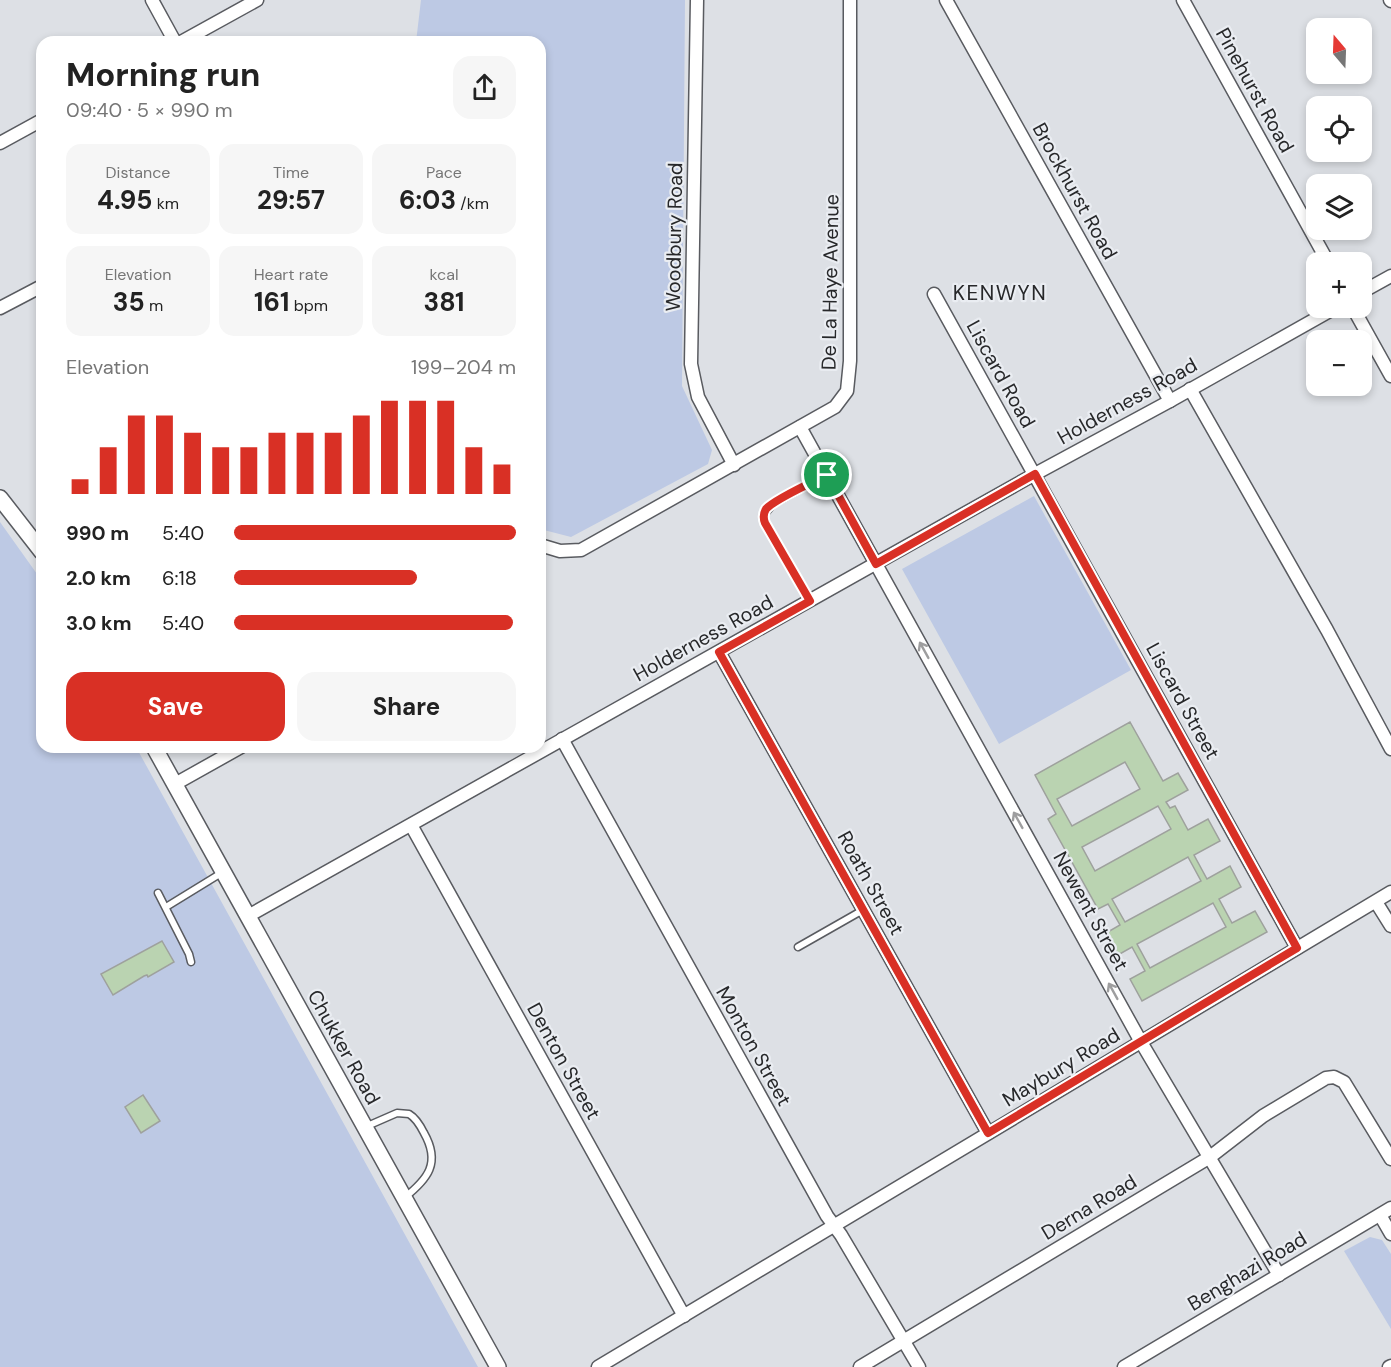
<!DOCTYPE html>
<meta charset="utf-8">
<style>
:root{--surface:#fff;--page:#f6f6f6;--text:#222;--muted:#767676;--accent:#d93025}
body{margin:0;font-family:"DM Sans",sans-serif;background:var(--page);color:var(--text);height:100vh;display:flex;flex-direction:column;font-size:22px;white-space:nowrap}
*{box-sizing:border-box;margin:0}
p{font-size:20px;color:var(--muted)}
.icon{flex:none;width:33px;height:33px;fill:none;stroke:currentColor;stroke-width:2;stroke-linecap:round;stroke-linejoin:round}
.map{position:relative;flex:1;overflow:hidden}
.sheet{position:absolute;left:36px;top:36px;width:510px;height:717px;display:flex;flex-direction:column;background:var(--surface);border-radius:18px;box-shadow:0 3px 9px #0003}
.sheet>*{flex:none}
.needle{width:39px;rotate:341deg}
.controls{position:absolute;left:1306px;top:18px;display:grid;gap:12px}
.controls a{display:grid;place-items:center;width:66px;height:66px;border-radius:12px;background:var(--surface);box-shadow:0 3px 9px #0003;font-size:30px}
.pin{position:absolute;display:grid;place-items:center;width:51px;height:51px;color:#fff;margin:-26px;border:3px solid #fff;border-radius:50%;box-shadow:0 2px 6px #0007}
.round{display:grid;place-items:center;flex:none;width:63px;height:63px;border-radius:18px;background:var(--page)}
.head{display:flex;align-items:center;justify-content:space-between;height:102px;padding:0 30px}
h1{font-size:33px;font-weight:700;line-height:45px}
.figures{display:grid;grid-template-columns:repeat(3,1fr);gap:9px;height:102px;padding:6px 30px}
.figures div{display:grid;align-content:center;border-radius:15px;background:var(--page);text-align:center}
.figures b{font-size:26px;font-weight:700}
.figures small{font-size:16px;font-weight:400}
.figures p{font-size:16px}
.chart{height:168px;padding:12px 30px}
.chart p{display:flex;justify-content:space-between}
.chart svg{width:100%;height:108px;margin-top:6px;stroke:var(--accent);stroke-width:6}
.cta{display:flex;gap:12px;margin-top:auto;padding:12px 30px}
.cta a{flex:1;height:69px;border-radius:18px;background:var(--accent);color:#fff;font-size:24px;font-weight:700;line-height:69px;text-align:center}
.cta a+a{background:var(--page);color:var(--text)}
ul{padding:0 30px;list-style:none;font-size:20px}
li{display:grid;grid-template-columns:96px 72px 1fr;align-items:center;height:45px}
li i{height:15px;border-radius:8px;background:var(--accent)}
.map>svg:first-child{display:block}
.green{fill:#bdc9e4}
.building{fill:#bad3b1;stroke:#9ea19d;stroke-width:1.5;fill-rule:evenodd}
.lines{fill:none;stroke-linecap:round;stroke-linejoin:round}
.service-casing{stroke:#595b60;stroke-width:9}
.minor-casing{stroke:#595b60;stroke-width:15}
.tertiary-casing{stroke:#595b60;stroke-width:18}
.service{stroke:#fff;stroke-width:6}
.minor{stroke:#fff;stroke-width:12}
.tertiary{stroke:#fff;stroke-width:15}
.oneway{stroke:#9e9e9f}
.route-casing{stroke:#fff;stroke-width:12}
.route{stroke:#d93025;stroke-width:8}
.labels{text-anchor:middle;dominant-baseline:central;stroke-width:4.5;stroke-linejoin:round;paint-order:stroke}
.street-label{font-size:20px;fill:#27282a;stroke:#eaedf2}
.neighbourhood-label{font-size:21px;letter-spacing:1.5px;fill:#27282a;stroke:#eaedf2}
</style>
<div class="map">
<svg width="1391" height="1367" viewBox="0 0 1391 1367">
<rect width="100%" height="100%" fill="#dde0e5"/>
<!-- green -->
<g class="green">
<path d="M 421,0 L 685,0 L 682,386 L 712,450 L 708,464 L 571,537 L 540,529 L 540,42 L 416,42 Z"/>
<path d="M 1034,496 L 1131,670 L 999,744 L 902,569 Z"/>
<path d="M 0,522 L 42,581 L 42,747 L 136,747 L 478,1367 L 0,1367 Z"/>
<path d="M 1370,1237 L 1382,1240 L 1391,1254 L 1391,1329 L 1344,1251 Z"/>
</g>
<!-- building -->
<g class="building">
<path d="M 1130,722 L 1163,781 L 1178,773 L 1188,790 L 1166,802 L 1170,808 L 1175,806 L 1188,830 L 1208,819 L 1220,841 L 1194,855 L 1207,879 L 1230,866 L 1241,887 L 1219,899 L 1232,923 L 1255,911 L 1267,932 L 1142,1001 L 1130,979 L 1145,971 L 1132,947 L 1118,955 L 1106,933 L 1120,925 L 1108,904 L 1098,909 L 1048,819 L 1056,814 L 1035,775 ZM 1125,762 L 1140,789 L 1072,826 L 1057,799 ZM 1158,806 L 1171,829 L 1095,871 L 1082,847 ZM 1188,857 L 1201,881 L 1125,922 L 1112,899 ZM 1213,903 L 1226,927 L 1150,968 L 1137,944 Z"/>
<path d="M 162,941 L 174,962 L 148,977 L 147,975 L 144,976 L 113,995 L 101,974 Z"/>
<path d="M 143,1095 L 160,1121 L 141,1133 L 125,1107 Z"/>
</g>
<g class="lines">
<defs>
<g id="service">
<path d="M 810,600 L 765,523 L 764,515 L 773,504 L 826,475"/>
<path d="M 158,893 L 189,954 L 191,962"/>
<path d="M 166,907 L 223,872"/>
<path d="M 798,947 L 863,910"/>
<path d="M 365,1127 L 397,1113 L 409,1114 C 416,1118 420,1125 424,1133 C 441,1163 428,1179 404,1198"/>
</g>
<g id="minor">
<path d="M 152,0 L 175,42"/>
<path d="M 697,0 L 691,364 L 698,397 L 734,465"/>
<path d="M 946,0 L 1170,401"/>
<path d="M 1183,0 L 1328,262"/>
<path d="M 1390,0 L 1391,1"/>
<path d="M 181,42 L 257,0"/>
<path d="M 0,143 L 42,120"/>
<path d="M 1362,292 L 1391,276"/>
<path d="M 934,294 L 1297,948"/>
<path d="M 0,308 L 42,286"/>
<path d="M 1353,308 L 1391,376"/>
<path d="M 1190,389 L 1327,630 L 1391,749"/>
<path d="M 800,427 L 1141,1042 L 1279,1275"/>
<path d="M 540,545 L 560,551 L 581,550 L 835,407 L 847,391 L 850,361 L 850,0"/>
<path d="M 719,652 L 988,1133"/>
<path d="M 562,739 L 827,1216 L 841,1235 L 919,1367"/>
<path d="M 175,784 L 241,747"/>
<path d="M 411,825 L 684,1316"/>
<path d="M 1376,902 L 1391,926"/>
<path d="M 248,916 L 1035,474 L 1170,401 L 1335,308"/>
<path d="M 1380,1215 L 1391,1234"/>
<path d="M 598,1367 L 1391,892"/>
<path d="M 860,1367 L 1210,1157 L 1263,1116 L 1326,1078 L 1334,1077 L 1344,1082 L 1391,1159"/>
<path d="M 1124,1367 L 1391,1208"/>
<path d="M 1389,1367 L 1391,1366"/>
</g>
<g id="tertiary">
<path d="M 0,498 L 42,552"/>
<path d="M 154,747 L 498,1367"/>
</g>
</defs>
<!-- service casing -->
<use href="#service" class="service-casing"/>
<!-- minor casing -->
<use href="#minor" class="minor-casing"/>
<!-- tertiary casing -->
<use href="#tertiary" class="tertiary-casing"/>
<!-- service -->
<use href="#service" class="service"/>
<!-- minor -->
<use href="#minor" class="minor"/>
<!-- tertiary -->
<use href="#tertiary" class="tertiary"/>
</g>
<!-- one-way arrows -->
<defs><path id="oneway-shaft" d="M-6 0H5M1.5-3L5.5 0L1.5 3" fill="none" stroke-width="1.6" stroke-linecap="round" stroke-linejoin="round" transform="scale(1.5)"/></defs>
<g class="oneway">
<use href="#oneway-shaft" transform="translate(924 650) rotate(-119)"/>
<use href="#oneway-shaft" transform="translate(1018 820) rotate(-119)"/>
<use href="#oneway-shaft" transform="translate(1113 991) rotate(-119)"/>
</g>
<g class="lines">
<defs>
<path id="route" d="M 1035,474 L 1297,948 L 988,1133 L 719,652 L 810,601 L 765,523 C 763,518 763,514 766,509 C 775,499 813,482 827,475 L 876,564 Z"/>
</defs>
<!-- route casing -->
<use href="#route" class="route-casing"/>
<!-- route -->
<use href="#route" class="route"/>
</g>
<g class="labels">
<!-- street labels -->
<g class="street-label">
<text transform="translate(1255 90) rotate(61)">Pinehurst Road</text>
<text transform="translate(1075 191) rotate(61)">Brockhurst Road</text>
<text transform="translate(674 237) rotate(-89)">Woodbury Road</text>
<text transform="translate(830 282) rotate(-89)">De La Haye Avenue</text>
<text transform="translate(1001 374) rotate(61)">Liscard Road</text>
<text transform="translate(1127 401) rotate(-29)">Holderness Road</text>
<text transform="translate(703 638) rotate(-29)">Holderness Road</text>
<text transform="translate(1183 701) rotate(61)">Liscard Street</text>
<text transform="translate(871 883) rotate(61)">Roath Street</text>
<text transform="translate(1091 911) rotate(61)">Newent Street</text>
<text transform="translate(754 1046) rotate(61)">Monton Street</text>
<text transform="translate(344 1047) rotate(61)">Chukker Road</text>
<text transform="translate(564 1061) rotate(61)">Denton Street</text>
<text transform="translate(1061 1067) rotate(-31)">Maybury Road</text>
<text transform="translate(1089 1207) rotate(-31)">Derna Road</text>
<text transform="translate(1247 1271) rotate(-31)">Benghazi Road</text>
</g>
<!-- neighbourhood labels -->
<g class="neighbourhood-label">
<text x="1000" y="293">KENWYN</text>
</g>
</g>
</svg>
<div class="controls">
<a><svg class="needle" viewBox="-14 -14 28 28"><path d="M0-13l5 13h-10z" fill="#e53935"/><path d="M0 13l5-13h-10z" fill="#767676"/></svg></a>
<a><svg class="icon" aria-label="locate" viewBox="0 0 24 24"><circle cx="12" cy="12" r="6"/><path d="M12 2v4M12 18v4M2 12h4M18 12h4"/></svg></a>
<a><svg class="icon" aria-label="layers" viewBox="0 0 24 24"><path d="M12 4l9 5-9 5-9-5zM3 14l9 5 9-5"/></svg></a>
<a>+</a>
<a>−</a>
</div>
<div class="pin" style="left:827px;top:475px;background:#1e9e55"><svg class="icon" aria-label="arrive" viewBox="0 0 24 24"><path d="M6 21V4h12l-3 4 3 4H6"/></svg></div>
<section class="sheet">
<div class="head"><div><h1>Morning run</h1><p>09:40 · 5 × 990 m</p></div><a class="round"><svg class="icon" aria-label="share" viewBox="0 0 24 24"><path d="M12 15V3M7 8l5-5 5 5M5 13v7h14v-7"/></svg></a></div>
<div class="figures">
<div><p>Distance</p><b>4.95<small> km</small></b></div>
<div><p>Time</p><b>29:57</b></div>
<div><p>Pace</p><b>6:03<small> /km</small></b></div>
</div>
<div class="figures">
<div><p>Elevation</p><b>35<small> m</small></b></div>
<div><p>Heart rate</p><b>161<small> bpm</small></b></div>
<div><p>kcal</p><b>381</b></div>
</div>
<div class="chart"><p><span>Elevation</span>199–204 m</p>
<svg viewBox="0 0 160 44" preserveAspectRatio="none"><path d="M5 44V38M15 44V25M25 44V12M35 44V12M45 44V19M55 44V25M65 44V25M75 44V19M85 44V19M95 44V19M105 44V12M115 44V6M125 44V6M135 44V6M145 44V25M155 44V32"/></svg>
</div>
<ul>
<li><b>990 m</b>5:40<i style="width:100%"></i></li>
<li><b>2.0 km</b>6:18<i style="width:65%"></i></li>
<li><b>3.0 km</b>5:40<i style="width:99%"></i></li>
</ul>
<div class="cta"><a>Save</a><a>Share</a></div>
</section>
</div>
